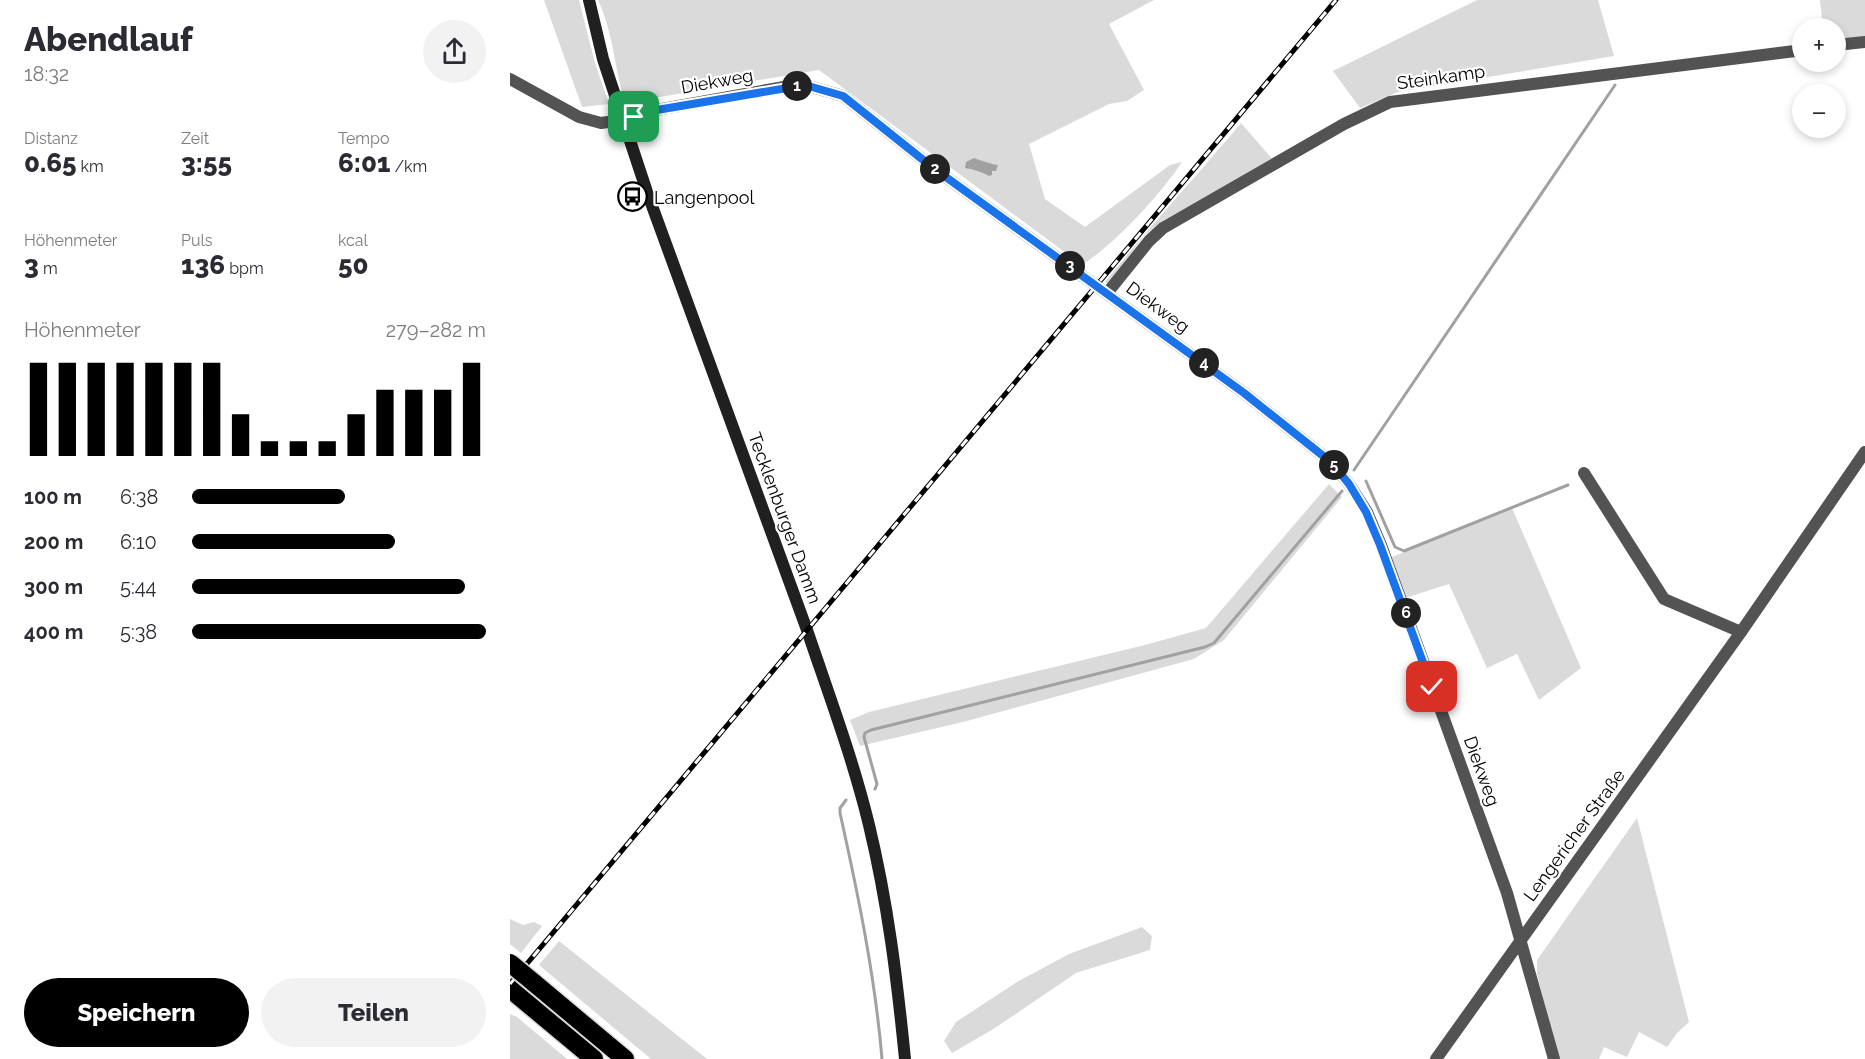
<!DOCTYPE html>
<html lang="de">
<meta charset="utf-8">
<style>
:root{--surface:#fff;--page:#f2f2f3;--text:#2b2b33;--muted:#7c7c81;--accent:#000}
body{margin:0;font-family:Raleway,sans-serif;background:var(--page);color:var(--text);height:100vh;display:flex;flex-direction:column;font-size:22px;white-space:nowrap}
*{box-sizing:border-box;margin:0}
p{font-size:20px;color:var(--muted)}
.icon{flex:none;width:33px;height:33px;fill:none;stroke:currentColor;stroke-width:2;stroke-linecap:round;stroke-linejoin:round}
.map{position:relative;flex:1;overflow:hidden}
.panel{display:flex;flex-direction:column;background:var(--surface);width:510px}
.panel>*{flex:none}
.controls{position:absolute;left:1282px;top:18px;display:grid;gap:12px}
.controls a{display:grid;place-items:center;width:54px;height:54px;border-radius:50%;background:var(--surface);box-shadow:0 3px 9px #0003;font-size:30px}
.pin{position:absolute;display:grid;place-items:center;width:51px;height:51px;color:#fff;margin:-26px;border-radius:12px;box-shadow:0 3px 9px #0006}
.km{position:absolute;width:30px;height:30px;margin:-15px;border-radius:50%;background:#222;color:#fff;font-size:16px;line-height:30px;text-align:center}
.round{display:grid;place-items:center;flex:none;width:63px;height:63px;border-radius:32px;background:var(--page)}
.overview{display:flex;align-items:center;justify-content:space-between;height:102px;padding:0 24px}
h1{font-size:33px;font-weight:800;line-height:45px}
.stats{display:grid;grid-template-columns:repeat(3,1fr);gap:9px;height:102px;padding:6px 24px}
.stats div{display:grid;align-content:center}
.stats b{font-size:26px;font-weight:800}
.stats small{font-size:16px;font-weight:400}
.stats p{font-size:16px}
.chart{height:168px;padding:12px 24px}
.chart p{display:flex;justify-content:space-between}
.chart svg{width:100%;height:108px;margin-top:6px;stroke:var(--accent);stroke-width:6}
.cta{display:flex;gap:12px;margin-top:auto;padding:12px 24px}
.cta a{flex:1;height:69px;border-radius:36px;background:var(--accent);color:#fff;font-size:24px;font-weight:800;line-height:69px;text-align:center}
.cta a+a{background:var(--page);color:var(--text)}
ul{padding:0 24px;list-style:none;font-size:20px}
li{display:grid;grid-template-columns:96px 72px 1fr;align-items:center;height:45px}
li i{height:15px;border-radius:8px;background:var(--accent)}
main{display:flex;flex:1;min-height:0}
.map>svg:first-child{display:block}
.green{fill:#dadada}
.water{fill:#a1a1a1}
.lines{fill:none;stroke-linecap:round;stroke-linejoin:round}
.stream{stroke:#a1a1a1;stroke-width:3}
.motorway-casing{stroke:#dbdbdb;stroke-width:21}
.minor{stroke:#535353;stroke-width:12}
.tertiary{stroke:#535353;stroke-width:12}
.secondary{stroke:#202020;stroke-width:12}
.motorway{stroke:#000;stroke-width:18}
.rail-casing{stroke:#000;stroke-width:5}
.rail{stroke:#fff;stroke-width:3;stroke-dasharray:9;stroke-linecap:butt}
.motorway-bridge-casing{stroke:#dbdbdb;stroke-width:21;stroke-linecap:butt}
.motorway-bridge{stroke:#000;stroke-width:18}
.route-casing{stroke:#fff;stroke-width:12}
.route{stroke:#1a73e8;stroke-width:8}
.labels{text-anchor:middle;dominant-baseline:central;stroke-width:4.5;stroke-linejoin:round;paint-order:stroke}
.street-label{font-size:18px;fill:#000;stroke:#fff}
.poi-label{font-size:18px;fill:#000;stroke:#fff;text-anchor:start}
</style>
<main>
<section class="panel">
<div class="overview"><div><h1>Abendlauf</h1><p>18:32</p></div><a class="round"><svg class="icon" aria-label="share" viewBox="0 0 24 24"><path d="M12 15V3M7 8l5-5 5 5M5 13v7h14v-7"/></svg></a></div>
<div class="stats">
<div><p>Distanz</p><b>0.65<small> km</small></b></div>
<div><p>Zeit</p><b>3:55</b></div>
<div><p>Tempo</p><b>6:01<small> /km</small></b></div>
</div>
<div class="stats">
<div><p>Höhenmeter</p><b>3<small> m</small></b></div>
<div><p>Puls</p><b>136<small> bpm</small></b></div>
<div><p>kcal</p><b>50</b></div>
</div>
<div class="chart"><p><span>Höhenmeter</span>279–282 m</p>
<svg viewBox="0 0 160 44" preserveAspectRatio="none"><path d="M5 44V6M15 44V6M25 44V6M35 44V6M45 44V6M55 44V6M65 44V6M75 44V27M85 44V38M95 44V38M105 44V38M115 44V27M125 44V17M135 44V17M145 44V17M155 44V6"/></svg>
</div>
<ul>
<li><b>100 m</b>6:38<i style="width:52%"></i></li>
<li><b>200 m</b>6:10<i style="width:69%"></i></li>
<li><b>300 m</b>5:44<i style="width:93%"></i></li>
<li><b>400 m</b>5:38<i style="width:100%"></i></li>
</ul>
<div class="cta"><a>Speichern</a><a>Teilen</a></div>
</section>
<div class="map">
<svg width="1355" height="1059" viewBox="0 0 1355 1059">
<rect width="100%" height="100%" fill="#fff"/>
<!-- green -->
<g class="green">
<path d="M 34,0 L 69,0 L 85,63 L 99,104 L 72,107 Z"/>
<path d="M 88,0 L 644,0 L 599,24 L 634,90 L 617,101 L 599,104 L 519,144 L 535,199 L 575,227 L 660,165 L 672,162 C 649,196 606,243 572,265 L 309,70 L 115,103 C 104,67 104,35 88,0 Z"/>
<path d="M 967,0 L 1088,0 L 1104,56 L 888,92 L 850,108 L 823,71 Z"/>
<path d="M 1310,0 L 1355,0 L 1355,38 L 1326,41 L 1326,28 L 1313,28 Z"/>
<path d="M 731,123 L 763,160 L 652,221 L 634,236 L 598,284 L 595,282 C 639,227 686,177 731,123 Z"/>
<path d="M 819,484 L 832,497 L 714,640 L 684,659 L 453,722 L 350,746 L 340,720 L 359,712 L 635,645 L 696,628 Z"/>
<path d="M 1002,508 L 1071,668 L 1029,700 L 1007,654 L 977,668 L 939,584 L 895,598 L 882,557 Z"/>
<path d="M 1127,818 L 1179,1022 L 1167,1033 L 1157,1047 L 1129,1032 L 1117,1057 L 1094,1047 L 1089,1059 L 1048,1059 L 1027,974 L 1027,960 Z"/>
<path d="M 0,919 L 13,925 L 24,922 L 32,926 L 11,953 L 0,944 Z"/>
<path d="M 632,927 L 642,936 L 640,950 L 566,973 L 485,1028 L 442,1053 L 434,1041 L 446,1022 L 507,982 L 559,954 Z"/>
<path d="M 49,941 L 197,1059 L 141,1059 L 29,965 Z"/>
<path d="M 0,1014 L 7,1017 L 57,1059 L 0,1059 Z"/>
</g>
<!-- water -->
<path class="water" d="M 464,158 C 469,160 484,165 488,165 L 486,171 L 482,171 L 482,175 L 479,176 C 473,172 462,169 455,168 L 456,162 Z"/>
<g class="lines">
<!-- stream -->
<g class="stream">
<path d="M 844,470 L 1105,85"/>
<path d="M 856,481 L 885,547 L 894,551 L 1058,485"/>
<path d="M 365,789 L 367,784 L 354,737 L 355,733 L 361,730 L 695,647 L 704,643 L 832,491"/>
<path d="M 336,800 L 330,808 L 330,813 C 348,894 365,976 372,1059"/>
</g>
<defs>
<g id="motorway">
<path d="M 23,982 L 115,1059"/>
<path d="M 0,989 L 84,1059"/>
</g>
</defs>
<!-- motorway casing -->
<use href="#motorway" class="motorway-casing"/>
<!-- minor -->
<g class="minor">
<path d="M 1326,45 L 1355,42"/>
<path d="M 0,79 L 69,117 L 91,123 L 113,120 L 141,111 L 274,87 L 295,85 L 333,96 L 422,167 L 734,393 L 822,463 L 839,484 L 857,512 L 871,545 L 997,893 L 1044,1059"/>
<path d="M 598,292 L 639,241 L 653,228 L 834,124 L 880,102 L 1293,50"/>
<path d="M 1074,473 L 1154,599 L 1231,632"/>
</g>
<!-- tertiary -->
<path class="tertiary" d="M 926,1059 L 1231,632 L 1355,452"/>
<!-- secondary -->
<path class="secondary" d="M 79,0 L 93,59 L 137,192 L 297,630 C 319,695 343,759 359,825 C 378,904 387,979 395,1059"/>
<!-- motorway -->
<use href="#motorway" class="motorway"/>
<defs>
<path id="rail" d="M 0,984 L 826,0"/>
</defs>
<!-- rail casing -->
<use href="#rail" class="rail-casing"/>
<!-- rail -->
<use href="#rail" class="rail"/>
<defs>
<path id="motorway-bridge" d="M 0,963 L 23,982"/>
</defs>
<!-- motorway-bridge casing -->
<use href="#motorway-bridge" class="motorway-bridge-casing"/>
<!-- motorway-bridge -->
<use href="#motorway-bridge" class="motorway-bridge"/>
</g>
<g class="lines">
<defs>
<path id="route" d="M 124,117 L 141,111 L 295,85 L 333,96 L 422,167 L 734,393 L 822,463 L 839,484 L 856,512 L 870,545 L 922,687"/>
</defs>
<!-- route casing -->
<use href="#route" class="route-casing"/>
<!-- route -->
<use href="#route" class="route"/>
</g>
<!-- icons -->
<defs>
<symbol id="bus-ring" viewBox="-11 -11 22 22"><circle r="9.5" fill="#fff" stroke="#000" stroke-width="1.5"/><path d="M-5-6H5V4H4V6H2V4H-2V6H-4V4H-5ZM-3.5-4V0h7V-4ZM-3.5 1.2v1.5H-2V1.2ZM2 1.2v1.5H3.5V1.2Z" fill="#000"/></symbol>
</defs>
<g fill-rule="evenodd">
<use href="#bus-ring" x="106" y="180" width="33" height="33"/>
</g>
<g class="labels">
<!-- street labels -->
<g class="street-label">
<text transform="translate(931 77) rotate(-8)">Steinkamp</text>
<text transform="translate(207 81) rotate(-10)">Diekweg</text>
<text transform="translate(648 307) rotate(36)">Diekweg</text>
<text transform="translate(275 518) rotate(70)">Tecklenburger Damm</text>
<text transform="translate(972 771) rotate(70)">Diekweg</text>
<text transform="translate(1064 835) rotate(-54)">Lengericher Straße</text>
</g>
<!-- poi labels -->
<g class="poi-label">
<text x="144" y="197">Langenpool</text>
</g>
</g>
</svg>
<div class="controls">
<a>+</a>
<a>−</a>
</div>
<div class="pin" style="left:124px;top:117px;background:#1e9e55"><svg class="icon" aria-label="arrive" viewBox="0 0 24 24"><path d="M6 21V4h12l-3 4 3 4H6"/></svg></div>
<div class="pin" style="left:922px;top:687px;background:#d93025"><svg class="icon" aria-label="check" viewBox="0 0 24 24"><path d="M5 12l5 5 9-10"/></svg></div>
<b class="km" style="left:287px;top:86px">1</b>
<b class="km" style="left:425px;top:169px">2</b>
<b class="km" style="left:560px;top:266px">3</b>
<b class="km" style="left:694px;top:363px">4</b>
<b class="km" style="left:824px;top:465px">5</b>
<b class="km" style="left:896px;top:613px">6</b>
</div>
</main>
